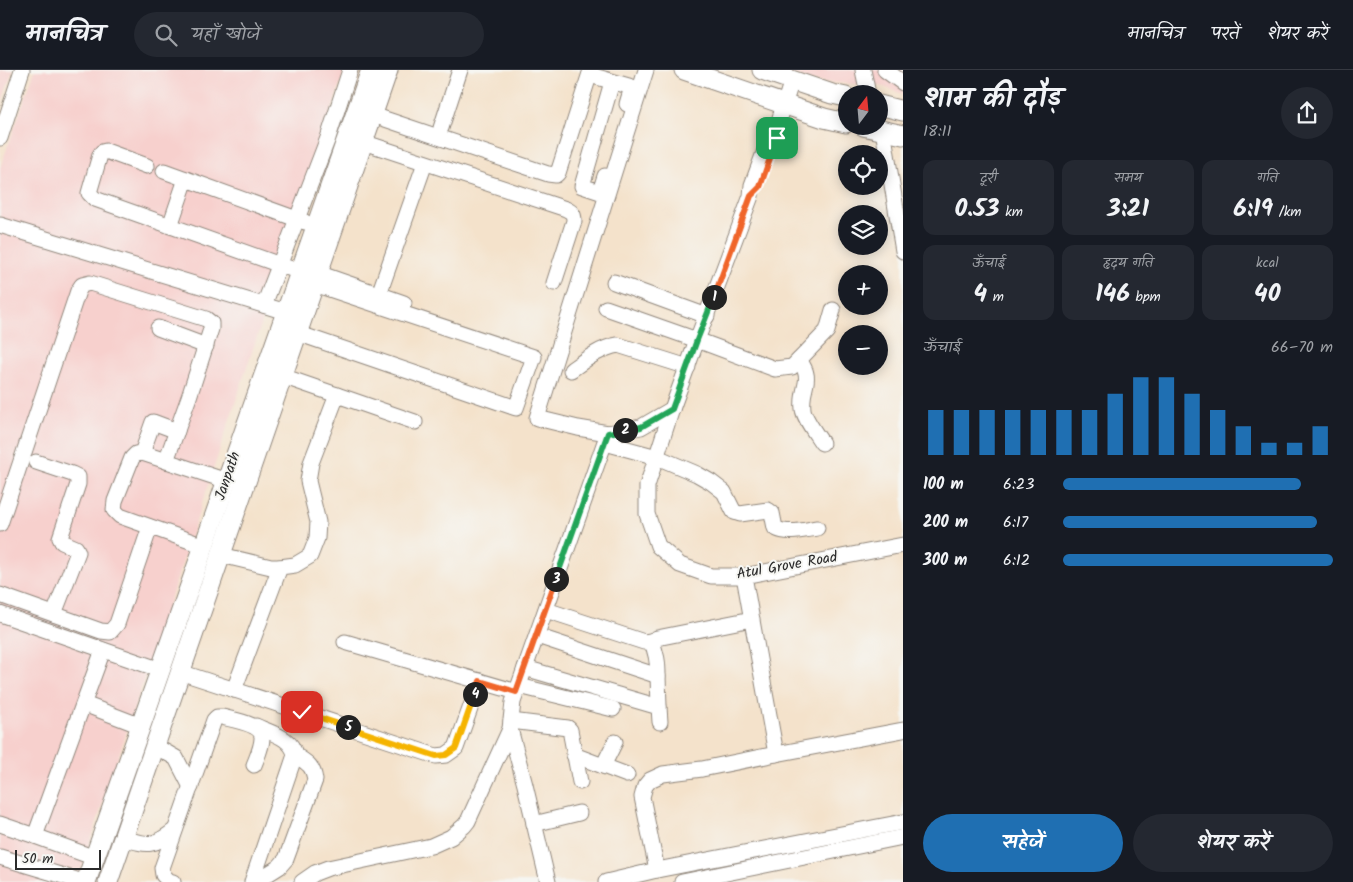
<!DOCTYPE html>
<html lang="hi">
<meta charset="utf-8">
<style>
:root{--surface:#171b24;--page:#242831;--text:#f1f3f6;--muted:#9ea1a6;--line:#363941;--accent:#1f6fb2}
body{margin:0;font-family:Kalam,"Playpen Sans Deva",sans-serif;background:var(--page);color:var(--text);height:100vh;display:flex;flex-direction:column;font-size:19px;white-space:nowrap}
*{box-sizing:border-box;margin:0}
p{font-size:16px;color:var(--muted)}
.icon{flex:none;width:28px;height:28px;fill:none;stroke:currentColor;stroke-width:2;stroke-linecap:round;stroke-linejoin:round}
.map{position:relative;flex:1;overflow:hidden}
.side{display:flex;flex-direction:column;background:var(--surface);width:450px}
.side>*{flex:none}
.needle{width:32px;rotate:16deg}
.controls{position:absolute;left:838px;top:15px;display:grid;gap:10px}
.controls a{display:grid;place-items:center;width:50px;height:50px;border-radius:50%;background:var(--surface);box-shadow:0 2px 12px #0003;font-size:25px}
.scale{position:absolute;left:15px;bottom:12px;width:86px;box-sizing:border-box;padding-left:5px;border:2px solid #2b2b2b;border-top:0;font-size:14px;line-height:18px;white-space:nowrap;color:#2b2b2b;-webkit-text-stroke:4px #f6f6f2;paint-order:stroke}
.pin{position:absolute;display:grid;place-items:center;width:42px;height:42px;color:#fff;margin:-21px;border-radius:10px;box-shadow:0 2px 8px #0006}
.km{position:absolute;width:25px;height:25px;margin:-12px;border-radius:50%;background:#222;color:#fff;font-size:14px;line-height:25px;text-align:center}
.round{display:grid;place-items:center;flex:none;width:52px;height:52px;border-radius:26px;background:var(--page)}
.overview{display:flex;align-items:center;justify-content:space-between;height:85px;padding:0 20px}
h1{font-size:28px;font-weight:700;line-height:38px}
.figures{display:grid;grid-template-columns:repeat(3,1fr);gap:8px;height:85px;padding:5px 20px}
.figures div{display:grid;align-content:center;border-radius:12px;background:var(--page);text-align:center}
.figures b{font-size:25px;font-weight:700}
.figures small{font-size:14px;font-weight:400}
.figures p{font-size:14px}
.chart{height:140px;padding:10px 20px}
.chart p{display:flex;justify-content:space-between}
.chart svg{width:100%;height:90px;margin-top:5px;stroke:var(--accent);stroke-width:6}
.button{display:flex;gap:10px;margin-top:auto;padding:10px 20px}
.button a{flex:1;height:58px;border-radius:30px;background:var(--accent);color:#fff;font-size:20px;font-weight:700;line-height:58px;text-align:center}
.button a+a{background:var(--page);color:var(--text)}
ul{padding:0 20px;list-style:none;font-size:16px}
li{display:grid;grid-template-columns:80px 60px 1fr;align-items:center;height:38px}
li i{height:12px;border-radius:6px;background:var(--accent)}
header{display:flex;align-items:center;gap:30px;box-sizing:border-box;height:70px;padding:0 25px;background:var(--surface);border-bottom:1px solid var(--line)}
header strong{font-size:24px}
nav{display:flex;gap:28px;margin-inline-start:auto;font-size:18px}
.search{width:350px;height:45px;background:var(--page);display:flex;align-items:center;gap:12px;box-sizing:border-box;padding:0 18px;border-radius:28px;color:var(--muted);font-size:19px}
main{display:flex;flex:1;min-height:0}
.map>svg:first-child{display:block}
.built{fill:#f7d0cd}
.lines{fill:none;stroke-linecap:round;stroke-linejoin:round}
.minor-casing{stroke:#90867b;stroke-width:17}
.major-casing{stroke:#90867b;stroke-width:21}
.minor{stroke:#fff;stroke-width:15}
.major{stroke:#fff;stroke-width:19}
.split-1-casing{stroke:#fff;stroke-width:10}
.split-2-casing{stroke:#fff;stroke-width:10}
.split-3-casing{stroke:#fff;stroke-width:10}
.split-4-casing{stroke:#fff;stroke-width:10}
.split-5-casing{stroke:#fff;stroke-width:10}
.split-6-casing{stroke:#fff;stroke-width:10}
.split-1{stroke:#f0652b;stroke-width:6}
.split-2{stroke:#22a559;stroke-width:6}
.split-3{stroke:#22a559;stroke-width:6}
.split-4{stroke:#f0652b;stroke-width:6}
.split-5{stroke:#f5b400;stroke-width:6}
.split-6{stroke:#f5b400;stroke-width:6}
.labels{text-anchor:middle;dominant-baseline:central;stroke-width:4;stroke-linejoin:round;paint-order:stroke}
.street-label{font-size:15px;fill:#2b2b2b;stroke:#f6f6f2}
</style>
<header>
<strong>मानचित्र</strong>
<div class="search"><svg class="icon" aria-label="search" viewBox="0 0 24 24"><circle cx="10" cy="10" r="6"/><path d="M15 15l6 6"/></svg>यहाँ खोजें</div>
<nav><a>मानचित्र</a><a>परतें</a><a>शेयर करें</a></nav>
</header>
<main>
<div class="map">
<svg width="903" height="812" viewBox="0 0 903 812">
<rect width="100%" height="100%" fill="#f6f6f2"/>
<filter id="ink" filterUnits="userSpaceOnUse"><feTurbulence type="fractalNoise" baseFrequency=".02" numOctaves="2"/><feDisplacementMap in="SourceGraphic" scale="10" xChannelSelector="R" yChannelSelector="G"/><feConvolveMatrix kernelMatrix="1 2 1 2 8 2 1 2 1" color-interpolation-filters="sRGB"/></filter>
<filter id="wash" filterUnits="userSpaceOnUse"><feTurbulence type="fractalNoise" baseFrequency=".0096" numOctaves="4" result="noise"/><feDisplacementMap in="SourceGraphic" scale="20" xChannelSelector="R" yChannelSelector="G"/><feGaussianBlur stdDeviation="1.12" result="paint"/><feColorMatrix in="noise" values="0 0 0 0 0 0 0 0 0 0 0 0 0 0 0 0 0 1.4 0 .05"/><feComposite in="paint" operator="in"/></filter>
<g filter="url(#wash)">
<rect width="100%" height="100%" fill="#f4e2cb"/>
<!-- built -->
<g class="built">
<path d="M 0,0 L 13,0 L 0,37 Z"/>
<path d="M 35,0 L 345,0 L 77,812 L 0,812 L 0,98 Z"/>
<path d="M 781,0 L 903,0 L 903,24 L 881,16 L 811,11 Z"/>
</g>
</g>
<g filter="url(#ink)">
<g class="lines">
<defs>
<g id="minor">
<path d="M 863,0 L 868,24"/>
<path d="M 885,0 L 903,13"/>
<path d="M 590,5 L 632,17 L 627,34"/>
<path d="M 792,10 L 778,54 L 771,64 L 752,115 L 751,126 L 697,270 L 672,339 L 647,416 L 647,444 L 658,476 L 680,495 L 711,506 L 744,506 L 903,475"/>
<path d="M 373,45 L 548,104 L 556,105 L 558,103 L 591,0"/>
<path d="M 441,58 L 460,0"/>
<path d="M 883,60 L 903,181"/>
<path d="M 0,68 L 22,0"/>
<path d="M 363,72 L 566,139 C 572,142 574,144 574,151 L 554,213"/>
<path d="M 147,96 L 106,81 L 102,82 L 100,85 L 89,123 L 95,129 L 300,202"/>
<path d="M 164,101 L 305,152"/>
<path d="M 605,106 L 600,122 L 582,116 L 612,12"/>
<path d="M 0,155 L 286,242"/>
<path d="M 170,156 L 186,109"/>
<path d="M 318,203 L 404,233"/>
<path d="M 614,212 L 707,246"/>
<path d="M 379,224 L 425,93"/>
<path d="M 264,235 L 328,68 L 350,0"/>
<path d="M 606,238 L 697,270 L 775,299 L 792,297 L 799,290 L 827,261 L 833,240"/>
<path d="M 158,258 L 206,276"/>
<path d="M 297,263 L 516,338 L 534,287 L 314,214"/>
<path d="M 799,290 C 815,311 800,317 803,339 C 804,348 816,364 822,373"/>
<path d="M 571,300 C 585,290 600,278 618,275 L 688,297"/>
<path d="M 282,306 L 337,325"/>
<path d="M 608,363 L 578,358 L 537,348 L 646,0"/>
<path d="M 605,373 L 657,387 L 697,404 L 711,412 L 724,422 L 734,442 L 740,444 L 768,440 L 772,443 L 775,458 C 788,465 804,460 817,458"/>
<path d="M 142,383 L 153,352 L 177,361"/>
<path d="M 36,392 L 72,404 L 78,407 L 78,414 L 60,468 L 62,472 L 76,478 L 78,482 L 54,544"/>
<path d="M 0,454 L 78,221 L 82,215 L 90,213 L 206,249 L 211,253 L 211,259 L 189,327 L 166,391"/>
<path d="M 204,476 L 120,446 L 114,440 L 115,431 L 132,388 L 136,384 L 142,383 L 227,411"/>
<path d="M 221,485 L 271,497 L 280,497"/>
<path d="M 0,525 L 101,561 L 110,562 L 117,554 L 150,457"/>
<path d="M 0,544 L 161,600"/>
<path d="M 537,566 L 658,606 C 658,593 657,583 651,571 L 644,572 L 546,540"/>
<path d="M 651,571 L 657,568 L 752,549"/>
<path d="M 345,572 L 517,622"/>
<path d="M 525,598 L 659,637 L 660,652"/>
<path d="M 180,602 L 436,686 L 446,685 L 456,678 L 480,611"/>
<path d="M 658,606 L 659,637"/>
<path d="M 519,616 L 613,639"/>
<path d="M 234,620 L 280,497 L 295,495 L 310,486 L 317,468 L 318,452 L 308,411 L 311,393 L 337,325 L 415,352"/>
<path d="M 84,634 L 141,656"/>
<path d="M 511,651 L 568,658 L 570,660 L 580,712"/>
<path d="M 155,676 L 176,688 L 191,717"/>
<path d="M 776,684 L 903,660"/>
<path d="M 574,685 L 627,705"/>
<path d="M 603,696 L 615,672"/>
<path d="M 0,754 L 35,766"/>
<path d="M 534,754 L 579,743"/>
<path d="M 123,768 C 149,776 153,777 175,760"/>
<path d="M 0,787 L 83,812"/>
<path d="M 95,788 L 35,766 L 103,580"/>
<path d="M 657,800 L 642,727 L 645,716 L 650,710 L 663,704 L 702,699 L 776,684 L 744,506"/>
<path d="M 173,812 L 169,811 L 163,805 L 162,798 L 214,650 L 217,647 L 222,647 C 233,650 263,654 262,668 C 262,677 257,687 254,695"/>
<path d="M 252,812 L 295,685 C 292,667 270,663 256,656"/>
<path d="M 255,812 L 279,797 L 286,789 L 315,710 C 313,695 307,693 295,685"/>
<path d="M 302,812 L 315,803 L 328,798 L 431,776 L 451,767 L 464,756 L 468,751 L 510,659"/>
<path d="M 548,812 L 525,715 L 510,659 L 513,632 L 608,363 L 641,357 L 672,339"/>
<path d="M 606,812 L 657,800 L 903,752"/>
<path d="M 682,812 L 903,767"/>
</g>
<g id="major">
<path d="M 684,0 L 824,48 L 846,53"/>
<path d="M 762,0 L 832,24 L 846,27"/>
<path d="M 879,35 L 903,41"/>
<path d="M 863,56 L 903,65"/>
<path d="M 86,812 L 371,0"/>
<path d="M 108,812 L 388,0"/>
</g>
</defs>
<!-- minor casing -->
<use href="#minor" class="minor-casing"/>
<!-- major casing -->
<use href="#major" class="major-casing"/>
<!-- minor -->
<use href="#minor" class="minor"/>
<!-- major -->
<use href="#major" class="major"/>
</g>
</g>
<g class="lines" filter="url(#ink)">
<defs>
<path id="split-1" d="M 714,227 L 751,126 L 760,117 L 777,68"/>
<path id="split-2" d="M 625,360 L 641,357 L 672,339 L 697,270 L 714,227"/>
<path id="split-3" d="M 556,509 L 608,363 L 625,360"/>
<path id="split-4" d="M 475,624 L 480,611 L 516,622 L 556,509"/>
<path id="split-5" d="M 348,657 L 436,686 L 446,685 L 456,678 L 475,624"/>
<path id="split-6" d="M 302,642 L 348,657"/>
</defs>
<!-- split-1 casing -->
<use href="#split-1" class="split-1-casing"/>
<!-- split-2 casing -->
<use href="#split-2" class="split-2-casing"/>
<!-- split-3 casing -->
<use href="#split-3" class="split-3-casing"/>
<!-- split-4 casing -->
<use href="#split-4" class="split-4-casing"/>
<!-- split-5 casing -->
<use href="#split-5" class="split-5-casing"/>
<!-- split-6 casing -->
<use href="#split-6" class="split-6-casing"/>
<!-- split-1 -->
<use href="#split-1" class="split-1"/>
<!-- split-2 -->
<use href="#split-2" class="split-2"/>
<!-- split-3 -->
<use href="#split-3" class="split-3"/>
<!-- split-4 -->
<use href="#split-4" class="split-4"/>
<!-- split-5 -->
<use href="#split-5" class="split-5"/>
<!-- split-6 -->
<use href="#split-6" class="split-6"/>
</g>
<g class="labels">
<!-- street labels -->
<g class="street-label">
<text transform="translate(228 406) rotate(-71)">Janpath</text>
<text transform="translate(787 496) rotate(-10)">Atul Grove Road</text>
</g>
</g>
</svg>
<div class="controls">
<a><svg class="needle" viewBox="-14 -14 28 28"><path d="M0-13l5 13h-10z" fill="#e53935"/><path d="M0 13l5-13h-10z" fill="#9ea1a6"/></svg></a>
<a><svg class="icon" aria-label="locate" viewBox="0 0 24 24"><circle cx="12" cy="12" r="6"/><path d="M12 2v4M12 18v4M2 12h4M18 12h4"/></svg></a>
<a><svg class="icon" aria-label="layers" viewBox="0 0 24 24"><path d="M12 4l9 5-9 5-9-5zM3 14l9 5 9-5"/></svg></a>
<a>+</a>
<a>−</a>
</div>
<div class="scale">50 m</div>
<div class="pin" style="left:777px;top:68px;background:#1e9e55"><svg class="icon" aria-label="arrive" viewBox="0 0 24 24"><path d="M6 21V4h12l-3 4 3 4H6"/></svg></div>
<div class="pin" style="left:302px;top:642px;background:#d93025"><svg class="icon" aria-label="check" viewBox="0 0 24 24"><path d="M5 12l5 5 9-10"/></svg></div>
<b class="km" style="left:714px;top:227px">1</b>
<b class="km" style="left:625px;top:360px">2</b>
<b class="km" style="left:556px;top:509px">3</b>
<b class="km" style="left:475px;top:624px">4</b>
<b class="km" style="left:348px;top:657px">5</b>
</div>
<section class="side">
<div class="overview"><div><h1>शाम की दौड़</h1><p>18:11</p></div><a class="round"><svg class="icon" aria-label="share" viewBox="0 0 24 24"><path d="M12 15V3M7 8l5-5 5 5M5 13v7h14v-7"/></svg></a></div>
<div class="figures">
<div><p>दूरी</p><b>0.53<small> km</small></b></div>
<div><p>समय</p><b>3:21</b></div>
<div><p>गति</p><b>6:19<small> /km</small></b></div>
</div>
<div class="figures">
<div><p>ऊँचाई</p><b>4<small> m</small></b></div>
<div><p>हृदय गति</p><b>146<small> bpm</small></b></div>
<div><p>kcal</p><b>40</b></div>
</div>
<div class="chart"><p><span>ऊँचाई</span>66–70 m</p>
<svg viewBox="0 0 160 44" preserveAspectRatio="none"><path d="M5 44V22M15 44V22M25 44V22M35 44V22M45 44V22M55 44V22M65 44V22M75 44V14M85 44V6M95 44V6M105 44V14M115 44V22M125 44V30M135 44V38M145 44V38M155 44V30"/></svg>
</div>
<ul>
<li><b>100 m</b>6:23<i style="width:88%"></i></li>
<li><b>200 m</b>6:17<i style="width:94%"></i></li>
<li><b>300 m</b>6:12<i style="width:100%"></i></li>
</ul>
<div class="button"><a>सहेजें</a><a>शेयर करें</a></div>
</section>
</main>
